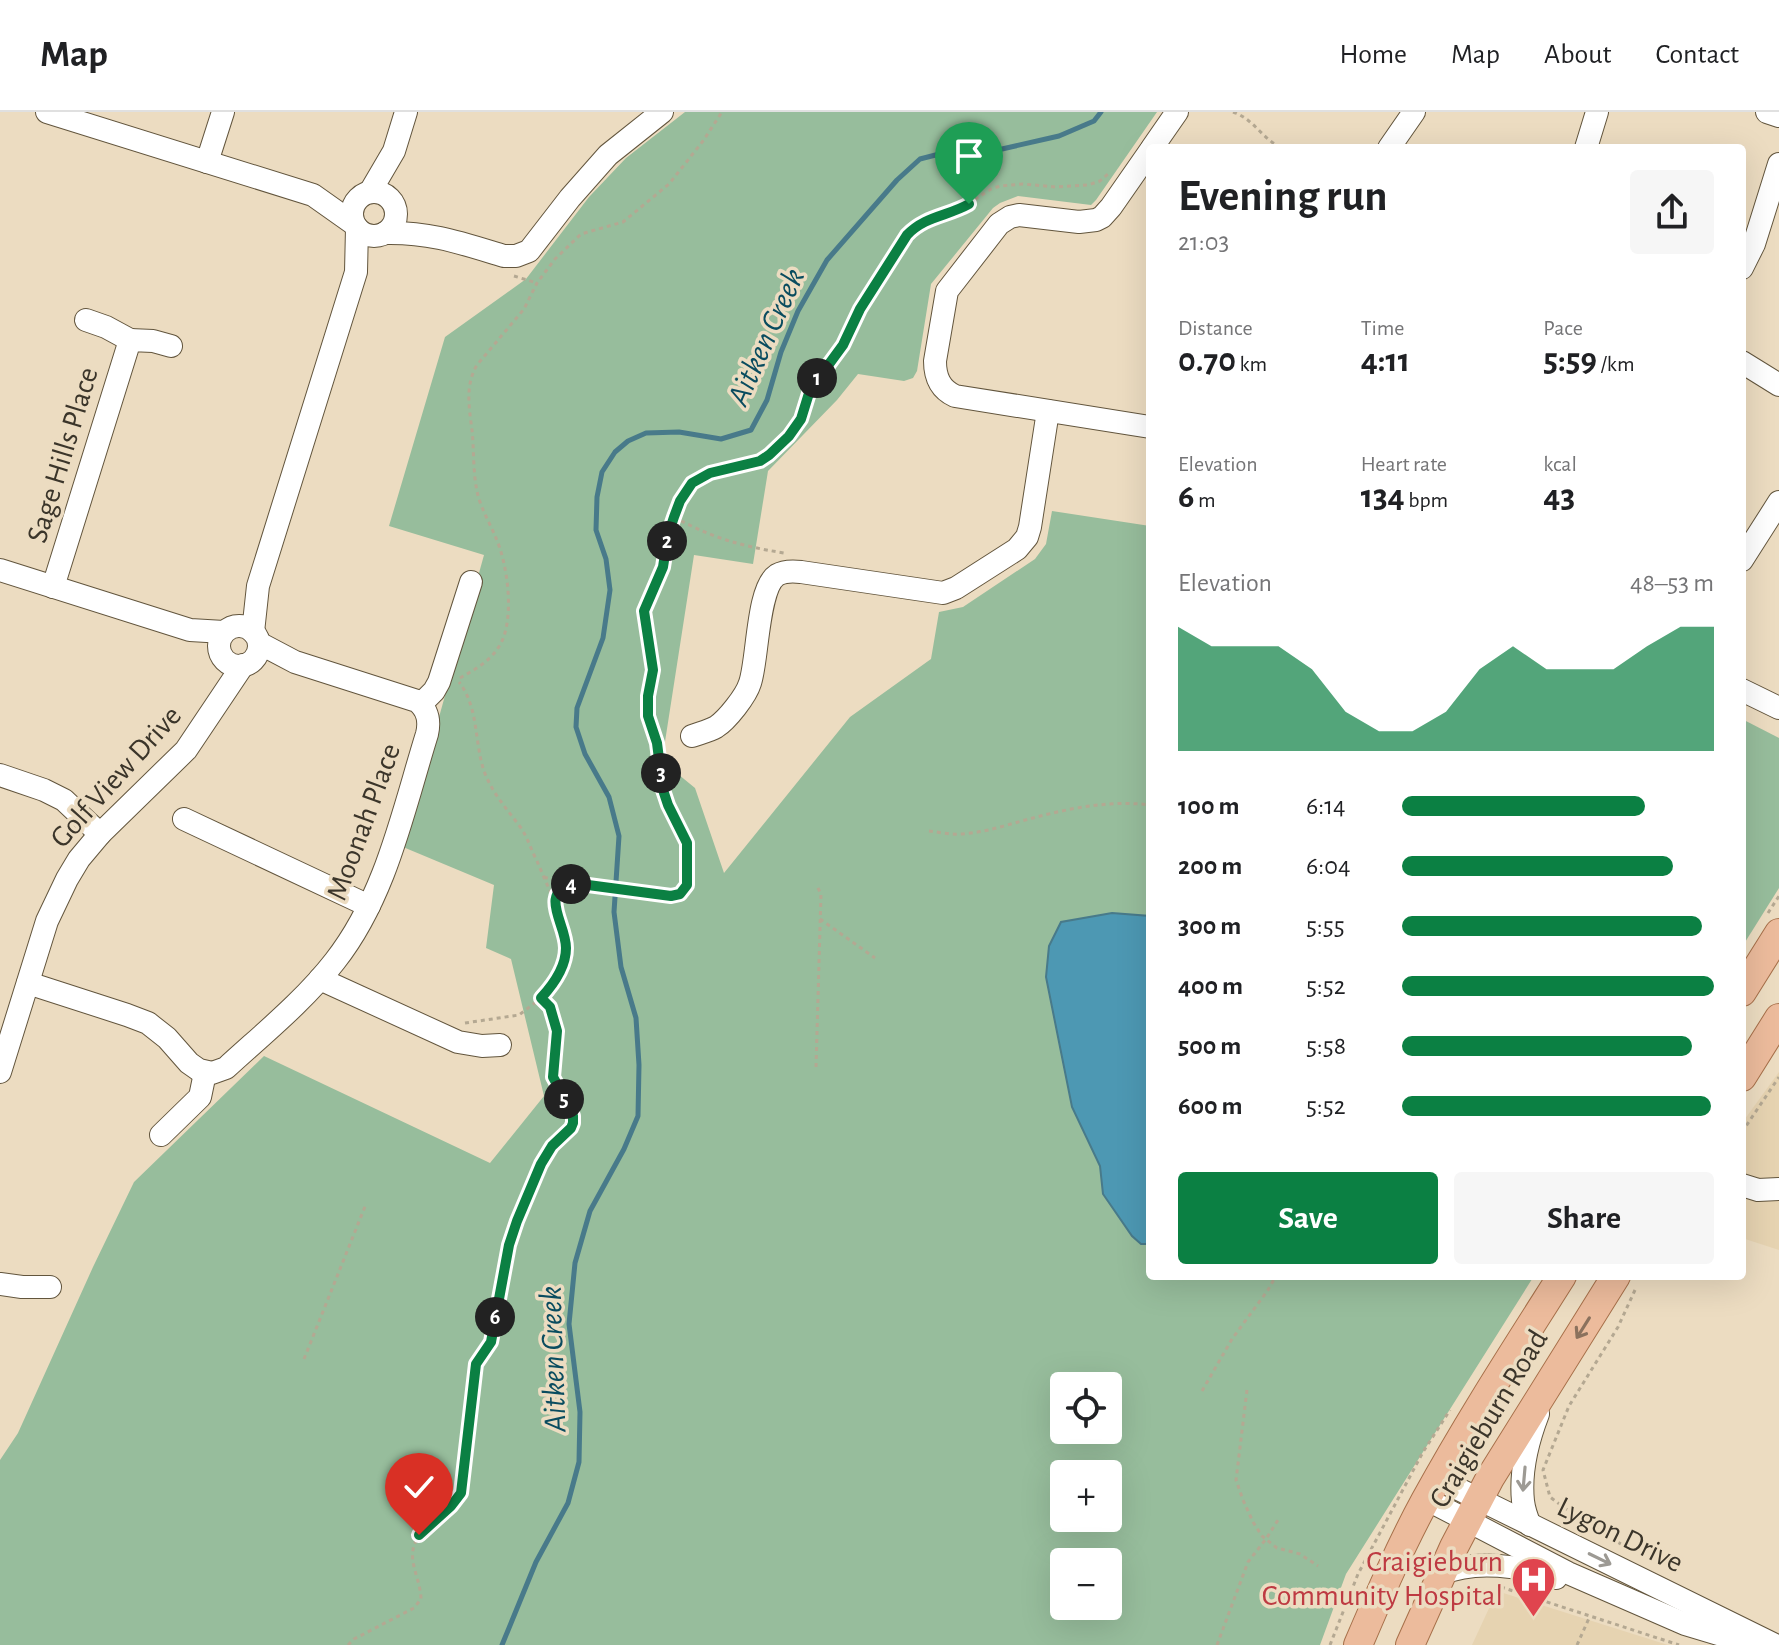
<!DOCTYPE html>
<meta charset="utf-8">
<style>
:root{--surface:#fff;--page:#f6f6f6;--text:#202124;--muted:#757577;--line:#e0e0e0;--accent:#0b8043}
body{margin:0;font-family:"Alegreya Sans",sans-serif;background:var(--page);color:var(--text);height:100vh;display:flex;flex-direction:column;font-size:30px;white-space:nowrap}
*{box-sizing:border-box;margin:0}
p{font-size:26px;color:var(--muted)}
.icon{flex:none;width:44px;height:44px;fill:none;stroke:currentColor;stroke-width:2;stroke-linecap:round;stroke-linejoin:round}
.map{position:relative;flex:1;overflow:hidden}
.drawer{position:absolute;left:1146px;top:32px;width:600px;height:1136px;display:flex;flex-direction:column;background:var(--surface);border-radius:8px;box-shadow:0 8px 32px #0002}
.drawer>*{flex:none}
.fabs{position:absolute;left:1050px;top:1260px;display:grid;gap:16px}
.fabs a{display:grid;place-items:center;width:72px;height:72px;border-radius:8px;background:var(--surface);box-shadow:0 8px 32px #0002;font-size:40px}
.pin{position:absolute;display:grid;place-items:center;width:68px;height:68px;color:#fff;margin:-82px -34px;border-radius:50% 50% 50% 0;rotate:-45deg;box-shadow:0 0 8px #0007}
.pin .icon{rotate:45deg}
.km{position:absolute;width:40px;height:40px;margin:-20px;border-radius:50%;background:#222;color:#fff;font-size:22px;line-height:40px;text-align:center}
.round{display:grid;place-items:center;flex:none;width:84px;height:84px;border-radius:8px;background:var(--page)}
.headline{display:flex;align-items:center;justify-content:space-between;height:136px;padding:0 32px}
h1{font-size:44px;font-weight:700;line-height:60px}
.metrics{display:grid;grid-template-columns:repeat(3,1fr);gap:12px;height:136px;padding:8px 32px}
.metrics div{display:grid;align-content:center}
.metrics b{font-size:34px;font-weight:700}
.metrics small{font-size:22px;font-weight:400}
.metrics p{font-size:22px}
.chart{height:224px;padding:16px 32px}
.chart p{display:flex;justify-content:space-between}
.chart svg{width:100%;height:144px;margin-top:8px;fill:var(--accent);opacity:.7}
.button{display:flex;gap:16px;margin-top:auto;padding:16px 32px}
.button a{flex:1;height:92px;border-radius:8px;background:var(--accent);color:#fff;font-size:32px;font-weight:700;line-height:92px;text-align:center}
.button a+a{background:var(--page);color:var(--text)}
ul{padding:0 32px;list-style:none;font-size:26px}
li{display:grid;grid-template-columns:128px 96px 1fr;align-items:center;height:60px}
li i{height:20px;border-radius:10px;background:var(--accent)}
header{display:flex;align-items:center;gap:48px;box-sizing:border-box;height:112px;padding:0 40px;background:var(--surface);border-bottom:2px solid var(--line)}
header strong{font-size:38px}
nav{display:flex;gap:44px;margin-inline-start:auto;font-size:28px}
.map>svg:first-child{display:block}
.built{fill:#e6d3b1}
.green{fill:#97bd9c;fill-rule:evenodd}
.water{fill:#4d98b3;stroke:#487a8a;stroke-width:2}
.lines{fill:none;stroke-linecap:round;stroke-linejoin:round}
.stream{stroke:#487a8a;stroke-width:5}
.minor-casing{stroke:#62553d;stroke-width:24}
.major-casing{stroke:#a66f49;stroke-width:30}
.path{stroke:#b4a892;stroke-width:3;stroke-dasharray:4 4;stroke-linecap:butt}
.minor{stroke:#fff;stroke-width:22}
.major{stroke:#ecbb9c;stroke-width:28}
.oneway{stroke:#8b715d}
.oneway2{stroke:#9d9a94}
.route-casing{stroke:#fff;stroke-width:16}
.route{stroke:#0b8043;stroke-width:10}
.labels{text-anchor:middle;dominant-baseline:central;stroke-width:7;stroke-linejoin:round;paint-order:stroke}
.street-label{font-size:30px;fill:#3b352a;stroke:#ecdcc1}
.health-label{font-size:30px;fill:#be3a42;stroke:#ecdcc1;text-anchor:end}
.water-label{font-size:32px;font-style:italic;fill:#0a4c5f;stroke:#ecdcc1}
</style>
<header>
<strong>Map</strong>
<nav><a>Home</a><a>Map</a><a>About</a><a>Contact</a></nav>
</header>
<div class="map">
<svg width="1779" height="1533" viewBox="0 0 1779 1533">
<rect width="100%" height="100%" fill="#ecdcc1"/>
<!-- built -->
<g class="built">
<path d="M 1779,960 L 1779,1138 L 1742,1126 L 1742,1011 Z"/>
<path d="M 1497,1479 L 1668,1533 L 1472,1533 Z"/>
</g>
<!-- green -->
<g class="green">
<path d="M 685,0 L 1157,0 L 1096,88 L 1091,93 L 1018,84 L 1000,91 L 993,96 L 931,172 L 917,259 L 913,266 L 904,269 L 858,262 L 837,288 L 768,359 L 753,452 L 694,443 L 662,649 L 695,676 L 724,761 L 850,605 L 931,547 L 939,500 L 963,495 L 1035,447 L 1046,432 L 1052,399 L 1150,414 L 1150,1164 L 1534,1164 L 1346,1462 L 1320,1533 L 0,1533 L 0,1348 L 18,1321 L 93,1155 L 134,1070 L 264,944 L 490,1051 L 544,984 L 511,847 L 486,836 L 494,773 L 403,735 L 484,443 L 389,414 L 445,225 L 526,167 L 589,85 L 626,46 ZM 1064,1274 L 1108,1274 L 1108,1318 L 1064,1318 ZM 1064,1362 L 1108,1362 L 1108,1406 L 1064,1406 ZM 1064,1450 L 1108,1450 L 1108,1494 L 1064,1494 Z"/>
<path d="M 1742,607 L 1779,626 L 1779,776 L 1742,835 Z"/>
</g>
<!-- water -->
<path class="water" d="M 1112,801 L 1150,804 L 1150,1132 L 1141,1132 L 1132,1124 L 1103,1082 L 1100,1054 L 1072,995 L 1046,865 L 1049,834 L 1061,810 Z"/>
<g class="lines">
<!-- stream -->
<path class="stream" d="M 502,1533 L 536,1450 L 568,1391 L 579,1350 L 580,1300 L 569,1212 L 575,1151 L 590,1099 L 624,1037 L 638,1004 L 639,953 L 636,906 L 621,855 L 614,800 L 619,724 L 609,685 L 585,642 L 576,615 L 577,596 L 603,526 L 610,478 L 606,447 L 596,418 L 597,385 L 602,360 L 615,340 L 628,329 L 646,321 L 679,320 L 721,327 L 751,318 L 767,288 L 781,240 L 798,199 L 827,148 L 897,68 L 920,47 L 951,39 L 1002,37 L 1059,24 L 1094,9 L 1101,0"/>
<defs>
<g id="minor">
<path d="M 47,0 L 313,83 L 354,112"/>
<path d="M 1767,0 L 1779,4"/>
<path d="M 1152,36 L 1177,0"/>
<path d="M 1389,36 L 1414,0"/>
<path d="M 1586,36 L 1597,0"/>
<path d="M 1150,39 L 1111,95 L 1102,105 L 1096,108 L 1079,110 L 1019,103 L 1010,105 L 999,112 L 947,179 L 935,249 C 935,265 940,277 955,284 L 1150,315"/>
<path d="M 207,50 L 223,0"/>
<path d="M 370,80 L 394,39 L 406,0"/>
<circle cx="374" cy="102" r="22"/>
<path d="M 385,121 C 431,120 461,131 504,144 L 516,144 L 529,139 L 570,86 L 608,43 L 662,0"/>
<path d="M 1742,156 L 1754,132 L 1779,52"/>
<path d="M 86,208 L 106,215 L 130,228"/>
<path d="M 1742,250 L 1779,273"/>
<path d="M 1742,448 L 1779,390"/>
<path d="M 0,458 L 190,518 L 224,520"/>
<path d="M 53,475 L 130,228 L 153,229 L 171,234"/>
<circle cx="239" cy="534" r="20"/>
<path d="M 253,520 L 258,474 L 356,160 L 357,116"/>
<path d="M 1742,578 L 1779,596"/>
<path d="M 421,592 L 434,579 L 439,570 L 471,470"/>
<path d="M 692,624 C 700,621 709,619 716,615 C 727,608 746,584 750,571 C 758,548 757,476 777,463 C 784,459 793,459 801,460 L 943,481 L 956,476 L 1017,437 L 1027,425 L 1030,415 L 1048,299"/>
<path d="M 0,663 L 44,678 L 64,688 L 100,722"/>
<path d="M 184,707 L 369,794"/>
<path d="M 320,867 L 458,930 L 482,934 L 500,933"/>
<path d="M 28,871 L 127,903 L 148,911 L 167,926 L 189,951 L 199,958 L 212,961 L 226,956 C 263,922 304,889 335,849 C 386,784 403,699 427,622 C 430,609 428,598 417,589 L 295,550 L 259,531"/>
<path d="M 0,960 L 47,809 L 67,767 L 79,747 L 100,722 L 186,638 L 243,553"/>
<path d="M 161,1023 L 200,985 L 205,961"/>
<path d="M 1742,1073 L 1758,1078 L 1779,1077"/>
<path d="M 0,1172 L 22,1175 L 50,1175"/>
<path d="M 1438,1367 L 1775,1533"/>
<path d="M 1426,1387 L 1568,1461 L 1685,1512 L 1745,1530"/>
<path d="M 1530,1413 C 1527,1406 1524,1397 1523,1389 C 1520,1360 1528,1328 1538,1302"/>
<path d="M 1441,1462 C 1476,1447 1521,1454 1556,1466"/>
</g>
<g id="major">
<path d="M 1742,880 L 1779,821"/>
<path d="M 1742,965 L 1779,906"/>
<path d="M 1358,1533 C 1379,1484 1400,1435 1425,1389 C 1467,1312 1515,1238 1562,1164"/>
<path d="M 1410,1533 L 1454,1435 L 1490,1366 L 1616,1164"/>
</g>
</defs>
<!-- minor casing -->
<use href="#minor" class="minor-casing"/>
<!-- major casing -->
<use href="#major" class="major-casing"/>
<!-- path -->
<g class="path">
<path d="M 1233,0 C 1254,7 1262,27 1282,36"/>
<path d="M 514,164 L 537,171"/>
<path d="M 674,405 C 712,426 741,434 784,441"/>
<path d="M 460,566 C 474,558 489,550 498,536 C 516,511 508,451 495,424 C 489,409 480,395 477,379 C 473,361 474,337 472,318 C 469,295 465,273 477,253 L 524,197 L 537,171 L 555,147 L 581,122 L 623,110 L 669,72 L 703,29 L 722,0"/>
<path d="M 929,719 C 939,720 950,723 960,722 C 985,721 1009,712 1033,706 C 1070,696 1111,688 1150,693"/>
<path d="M 544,765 L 556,769 L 671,784 L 680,782 L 687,773 L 687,731 L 668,693 L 663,678 L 657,631 L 648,604 L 648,584 L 653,558 L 644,499 L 663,455 L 668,423 L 680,389 L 687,378 L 692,371 L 710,361 L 760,349 L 769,343 L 789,324 L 801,307 L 810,278 L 843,233 L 860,197 L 902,131 L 915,115 L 937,104 L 961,97 L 991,77 L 1000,74 L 1023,72 L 1056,75 L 1088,73 L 1100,69 L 1109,61"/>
<path d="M 554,788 C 558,779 561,775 570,772"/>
<path d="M 1768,801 L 1779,784"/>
<path d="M 820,807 L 875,846"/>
<path d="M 465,911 L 519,903 L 540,887"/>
<path d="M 816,955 L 821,782 L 817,774"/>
<path d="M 1742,1020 L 1779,965"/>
<path d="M 1635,1178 L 1618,1215 L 1569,1294 L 1543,1358 L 1550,1385 L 1578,1406 L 1639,1443"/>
<path d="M 304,1247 L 366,1092"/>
<path d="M 1247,1278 L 1236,1368 L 1243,1388 L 1253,1410 L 1262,1424 L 1277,1436 L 1300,1442 L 1318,1454"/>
<path d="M 1202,1279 L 1232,1227 L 1268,1178 L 1276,1164"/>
<path d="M 1501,1475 L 1679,1533"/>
<path d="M 348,1533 L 354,1527 L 414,1496 L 421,1487 C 421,1471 410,1452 413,1438 C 416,1416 450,1400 461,1381 L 476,1252 L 491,1230 L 509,1133 L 525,1088 L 545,1044 L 552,1034 L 571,1016 L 573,1011 L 573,1004 L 570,996 L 553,965 L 557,919 L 550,895 L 541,886 C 552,873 565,855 566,837 C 566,809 547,774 537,749 C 531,738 528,726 521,716 C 507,697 492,681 484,659 C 474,629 479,596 459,570"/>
<path d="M 1217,1533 L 1248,1450 L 1266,1427 L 1278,1408"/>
<path d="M 1330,1533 L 1358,1462 L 1423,1340 L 1450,1298"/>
<path d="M 1577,1533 L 1590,1504"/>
</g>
<!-- minor -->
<use href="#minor" class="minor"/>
<!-- major -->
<use href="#major" class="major"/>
</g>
<!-- one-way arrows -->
<defs><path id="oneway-shaft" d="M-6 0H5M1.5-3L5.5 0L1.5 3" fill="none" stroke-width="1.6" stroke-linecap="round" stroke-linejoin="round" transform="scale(2)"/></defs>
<use class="oneway" href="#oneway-shaft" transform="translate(1583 1216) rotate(122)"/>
<g class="oneway2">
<use href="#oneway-shaft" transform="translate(1524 1367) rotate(95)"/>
<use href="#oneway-shaft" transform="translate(1600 1447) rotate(26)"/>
</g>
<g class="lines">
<defs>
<path id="route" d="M 419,1423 L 451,1394 L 461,1381 L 476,1252 L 491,1230 L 509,1133 L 517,1109 L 541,1052 L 552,1034 L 571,1016 L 573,1011 L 573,1004 L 570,996 L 553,965 L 557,919 L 550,895 L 541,886 C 553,873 566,854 566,836 C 566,811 538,782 573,771 L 671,784 L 680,782 L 687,773 L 687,731 L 668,693 L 663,678 L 657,631 L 648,604 L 648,584 L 653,558 L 644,499 L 663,455 L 668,423 L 674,405 L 680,389 L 692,371 L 710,361 L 760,349 L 769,343 L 789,324 L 801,307 L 810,278 L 843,233 L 860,197 L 907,123 C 925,104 948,104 969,92"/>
</defs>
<!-- route casing -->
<use href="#route" class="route-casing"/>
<!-- route -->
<use href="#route" class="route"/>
</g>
<!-- icons -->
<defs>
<symbol id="hospital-pin" viewBox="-11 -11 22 30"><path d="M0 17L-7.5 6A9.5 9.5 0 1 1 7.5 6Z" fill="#e0444e" stroke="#ecdcc1"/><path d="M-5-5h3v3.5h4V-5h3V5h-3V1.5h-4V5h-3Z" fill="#fff"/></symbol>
</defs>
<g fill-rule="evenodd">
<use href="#hospital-pin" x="1508" y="1442" width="51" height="69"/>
</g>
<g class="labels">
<!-- street labels -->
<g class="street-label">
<text transform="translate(63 343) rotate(-73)">Sage Hills Place</text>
<text transform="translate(116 665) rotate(-48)">Golf View Drive</text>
<text transform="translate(364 710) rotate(-70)">Moonah Place</text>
<text transform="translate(1489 1307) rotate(-59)">Craigieburn Road</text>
<text transform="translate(1620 1423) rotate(26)">Lygon Drive</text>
</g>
<!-- health labels -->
<g class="health-label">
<text x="1503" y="1450">Craigieburn<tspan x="1503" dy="34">Community Hospital</tspan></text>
</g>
<!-- water labels -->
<g class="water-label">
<text transform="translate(766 225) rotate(-66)">Aitken Creek</text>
<text transform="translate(553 1247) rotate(-92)">Aitken Creek</text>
</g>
</g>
</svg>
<div class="fabs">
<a><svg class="icon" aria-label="locate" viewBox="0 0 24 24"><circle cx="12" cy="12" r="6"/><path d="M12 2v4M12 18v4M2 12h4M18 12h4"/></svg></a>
<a>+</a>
<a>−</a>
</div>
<div class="pin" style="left:969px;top:92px;background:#1e9e55"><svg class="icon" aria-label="arrive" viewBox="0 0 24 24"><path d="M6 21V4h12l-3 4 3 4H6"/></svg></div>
<div class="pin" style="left:419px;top:1423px;background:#d93025"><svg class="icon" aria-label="check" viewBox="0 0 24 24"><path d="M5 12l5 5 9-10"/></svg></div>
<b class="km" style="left:817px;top:266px">1</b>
<b class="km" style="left:667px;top:429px">2</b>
<b class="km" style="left:661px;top:661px">3</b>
<b class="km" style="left:571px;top:772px">4</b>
<b class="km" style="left:564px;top:987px">5</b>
<b class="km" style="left:495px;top:1205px">6</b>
<section class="drawer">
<div class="headline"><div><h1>Evening run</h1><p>21:03</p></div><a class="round"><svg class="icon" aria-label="share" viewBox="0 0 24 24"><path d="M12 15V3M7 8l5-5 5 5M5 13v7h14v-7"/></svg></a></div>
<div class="metrics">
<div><p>Distance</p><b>0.70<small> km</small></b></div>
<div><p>Time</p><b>4:11</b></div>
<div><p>Pace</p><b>5:59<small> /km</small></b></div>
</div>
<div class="metrics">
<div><p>Elevation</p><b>6<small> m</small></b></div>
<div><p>Heart rate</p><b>134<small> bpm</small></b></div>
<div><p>kcal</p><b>43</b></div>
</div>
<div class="chart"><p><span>Elevation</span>48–53 m</p>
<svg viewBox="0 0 160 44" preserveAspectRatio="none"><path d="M0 44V6L10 12L20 12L30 12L40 19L50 32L60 38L70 38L80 32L90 19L100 12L110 19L120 19L130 19L140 12L150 6L160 6V44z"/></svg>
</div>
<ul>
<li><b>100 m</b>6:14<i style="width:78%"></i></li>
<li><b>200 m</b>6:04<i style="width:87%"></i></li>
<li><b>300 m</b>5:55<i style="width:96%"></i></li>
<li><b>400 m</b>5:52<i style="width:100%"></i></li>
<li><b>500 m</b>5:58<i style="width:93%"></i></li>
<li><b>600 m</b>5:52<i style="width:99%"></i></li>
</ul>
<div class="button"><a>Save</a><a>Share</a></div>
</section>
</div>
